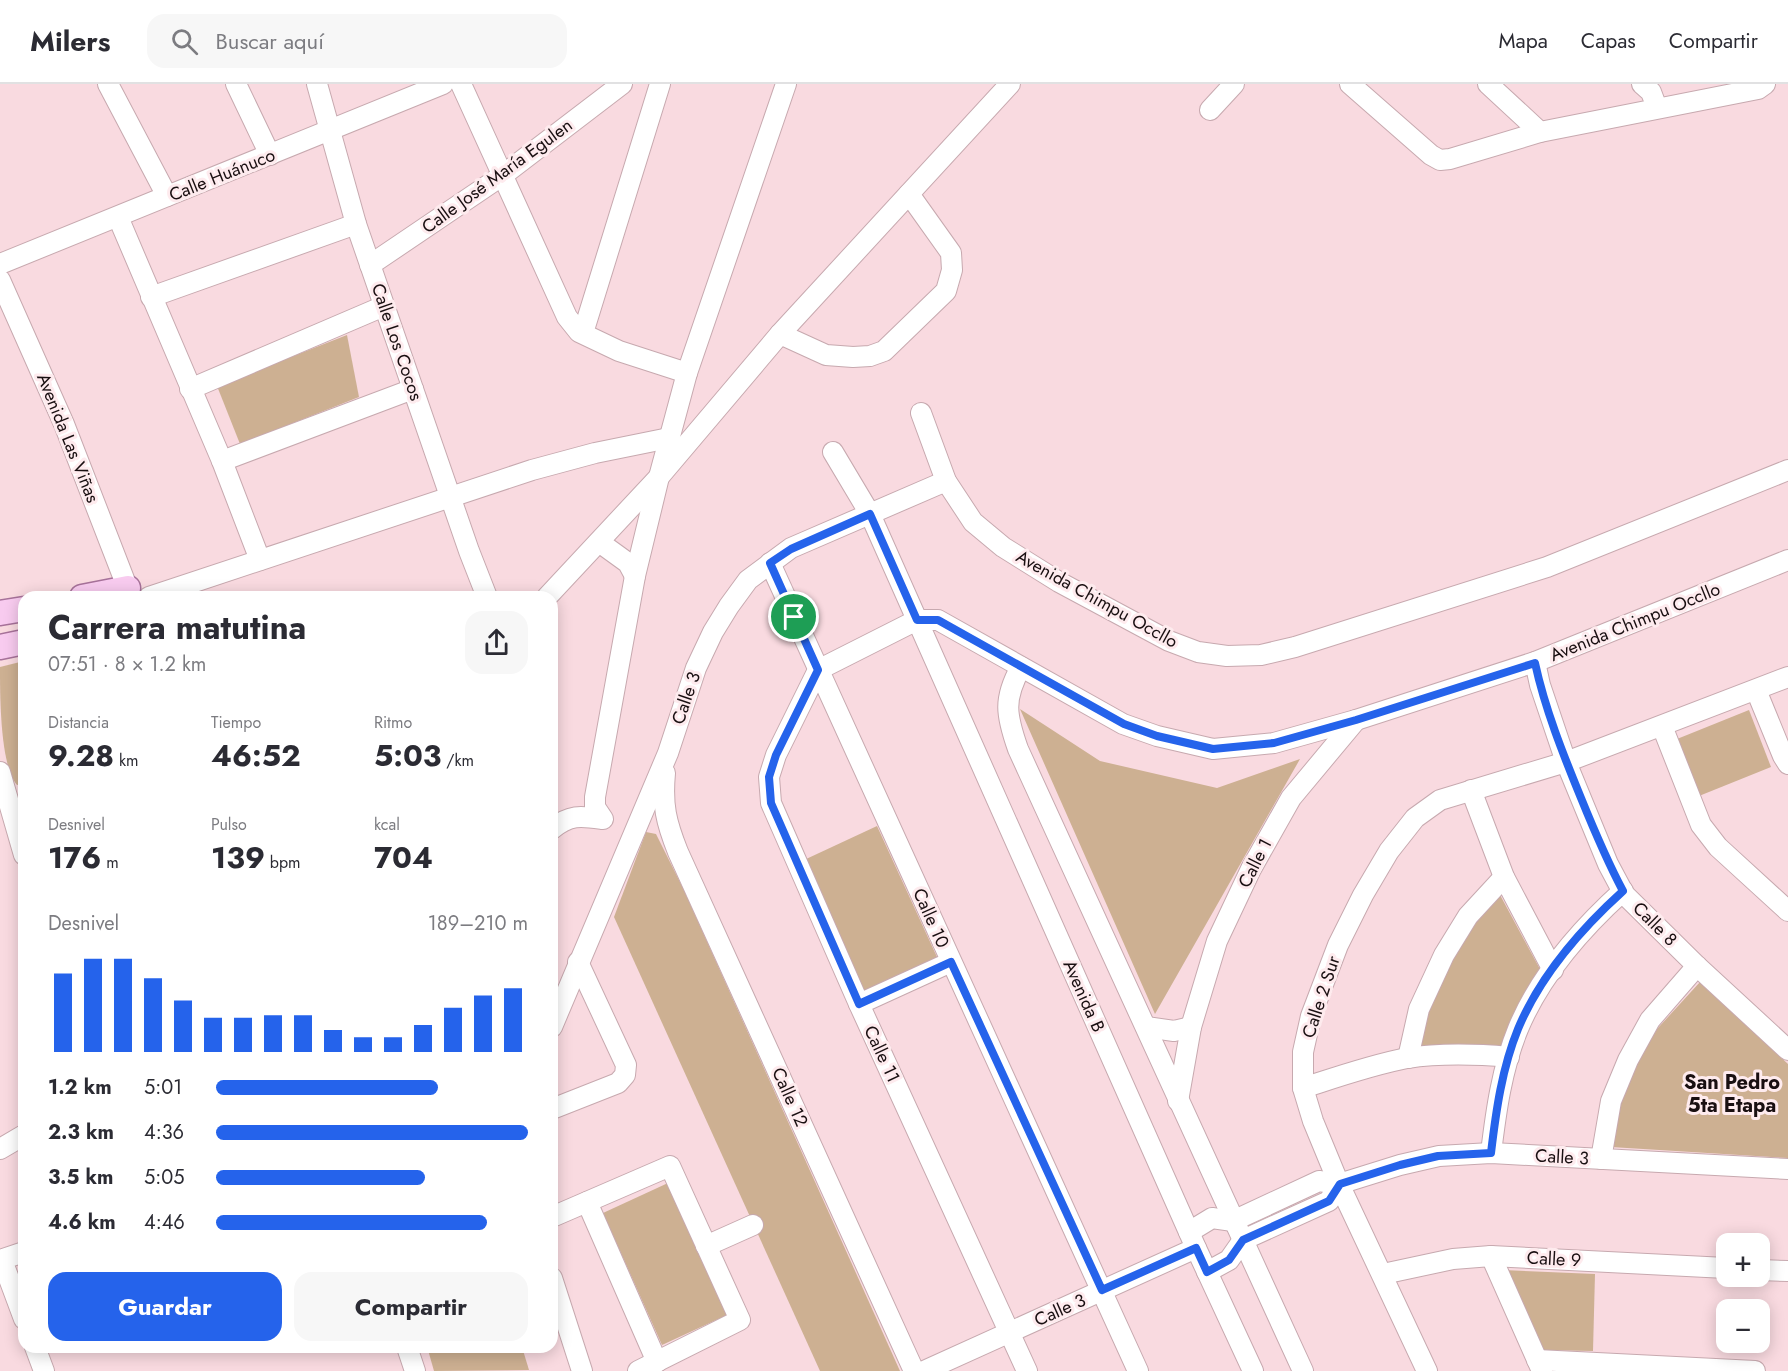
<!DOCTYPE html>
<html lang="es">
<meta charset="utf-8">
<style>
:root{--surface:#fff;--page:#f7f7f7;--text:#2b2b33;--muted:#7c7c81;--line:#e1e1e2;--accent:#2563eb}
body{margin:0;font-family:Jost,sans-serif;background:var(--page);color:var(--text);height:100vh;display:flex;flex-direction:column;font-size:22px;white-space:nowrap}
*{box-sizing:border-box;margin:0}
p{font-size:20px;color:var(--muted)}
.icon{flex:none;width:33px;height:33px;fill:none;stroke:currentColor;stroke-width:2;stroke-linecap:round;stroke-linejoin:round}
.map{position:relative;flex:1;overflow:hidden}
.panel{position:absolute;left:18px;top:507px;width:540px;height:762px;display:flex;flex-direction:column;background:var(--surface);border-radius:18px;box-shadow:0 3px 15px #0003}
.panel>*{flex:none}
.buttons{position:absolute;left:1716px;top:1149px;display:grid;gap:12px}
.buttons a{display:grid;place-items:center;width:54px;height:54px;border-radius:12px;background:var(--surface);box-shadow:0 3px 15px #0003;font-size:30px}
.pin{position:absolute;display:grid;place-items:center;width:51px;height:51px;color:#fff;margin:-26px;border:3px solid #fff;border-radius:50%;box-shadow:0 2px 6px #0007}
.round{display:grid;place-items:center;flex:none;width:63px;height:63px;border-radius:18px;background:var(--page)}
.headline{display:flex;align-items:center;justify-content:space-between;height:102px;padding:0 30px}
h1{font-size:33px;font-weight:700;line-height:45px}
.metrics{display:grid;grid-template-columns:repeat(3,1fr);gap:9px;height:102px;padding:6px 30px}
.metrics div{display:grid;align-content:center}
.metrics b{font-size:30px;font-weight:700}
.metrics small{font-size:16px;font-weight:400}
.metrics p{font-size:16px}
.chart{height:168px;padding:12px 30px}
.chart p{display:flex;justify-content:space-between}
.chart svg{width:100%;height:108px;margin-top:6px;stroke:var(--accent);stroke-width:6}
.cta{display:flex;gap:12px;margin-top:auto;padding:12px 30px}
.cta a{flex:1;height:69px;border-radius:18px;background:var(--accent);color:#fff;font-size:24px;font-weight:700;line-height:69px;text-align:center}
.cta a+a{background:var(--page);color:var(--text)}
ul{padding:0 30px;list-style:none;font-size:20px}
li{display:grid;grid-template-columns:96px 72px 1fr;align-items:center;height:45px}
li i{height:15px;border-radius:8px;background:var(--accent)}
header{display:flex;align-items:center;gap:36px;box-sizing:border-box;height:84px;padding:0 30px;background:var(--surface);border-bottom:2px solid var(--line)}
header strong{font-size:28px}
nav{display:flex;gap:33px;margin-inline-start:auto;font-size:21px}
.search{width:420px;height:54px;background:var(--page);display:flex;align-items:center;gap:15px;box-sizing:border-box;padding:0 21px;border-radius:18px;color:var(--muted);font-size:22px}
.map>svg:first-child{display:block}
.green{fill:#cdb092}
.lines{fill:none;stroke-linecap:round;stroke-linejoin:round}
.minor-casing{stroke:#c7a9af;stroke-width:22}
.major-casing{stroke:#a7729a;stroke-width:27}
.minor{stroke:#fff;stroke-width:20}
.major{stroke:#f8cbef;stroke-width:24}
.route-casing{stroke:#fff;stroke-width:12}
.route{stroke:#2563eb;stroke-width:8}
.labels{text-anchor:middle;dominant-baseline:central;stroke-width:6;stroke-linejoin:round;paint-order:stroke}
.street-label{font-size:18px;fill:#190f11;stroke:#feebee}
.neighbourhood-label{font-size:20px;font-weight:bold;fill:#190f11;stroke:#feebee}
</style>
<header>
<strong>Milers</strong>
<div class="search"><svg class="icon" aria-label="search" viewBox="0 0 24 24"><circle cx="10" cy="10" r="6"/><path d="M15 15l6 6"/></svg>Buscar aquí</div>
<nav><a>Mapa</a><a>Capas</a><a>Compartir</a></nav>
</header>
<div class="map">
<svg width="1788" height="1287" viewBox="0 0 1788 1287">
<rect width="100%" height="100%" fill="#f9dae0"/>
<!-- green -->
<g class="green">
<path d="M 347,251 L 359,313 L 240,360 L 217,302 Z"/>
<path d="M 24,577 L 24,700 L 17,701 C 0,682 0,612 0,583 Z"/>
<path d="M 1020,625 L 1100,677 L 1217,704 L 1300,675 L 1155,930 Z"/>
<path d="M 1749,626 L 1771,683 L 1699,712 L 1677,655 Z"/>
<path d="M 877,742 L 937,873 L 864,907 L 804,776 Z"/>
<path d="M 646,748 L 656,750 L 683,804 L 900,1287 L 820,1287 L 614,833 Z"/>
<path d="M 1499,809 L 1541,887 L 1502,963 L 1418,964 L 1432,914 L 1463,852 Z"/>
<path d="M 1700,898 L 1788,980 L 1788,1074 L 1611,1063 L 1623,1002 L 1657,945 Z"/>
<path d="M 668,1099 L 727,1231 L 662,1261 L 603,1129 Z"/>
<path d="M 1503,1186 L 1595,1190 L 1593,1267 L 1540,1266 Z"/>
<path d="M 437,1263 L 522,1263 L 529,1286 L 434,1287 L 428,1266 Z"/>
</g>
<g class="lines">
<defs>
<g id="minor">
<path d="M 108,0 L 167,112"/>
<path d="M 236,0 L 270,71"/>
<path d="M 317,0 L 356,140 L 469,467 L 487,513"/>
<path d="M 461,0 L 567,233 L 579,248 L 619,267 L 687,289"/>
<path d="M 1350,0 L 1431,71 L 1440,76 L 1450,75 L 1540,48 L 1758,5 L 1765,0"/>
<path d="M 1488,0 L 1540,48"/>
<path d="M 1642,0 L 1651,8 L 1657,24"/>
<path d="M 1210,26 L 1234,0"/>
<path d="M 118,133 L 222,377 L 260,476"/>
<path d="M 0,180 L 443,0"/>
<path d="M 370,181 L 503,91 L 622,0"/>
<path d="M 0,196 L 64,340 L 131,513"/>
<path d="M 151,213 L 356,140"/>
<path d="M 583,249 L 660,0"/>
<path d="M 780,250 L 826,271 L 853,273 L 870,272 L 884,267 L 946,207 L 952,186 L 951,169 L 909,110"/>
<path d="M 190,305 L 384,222"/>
<path d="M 921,329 L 946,397 L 973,438 L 1003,463 L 1059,498 L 1169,557 L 1198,568 L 1227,572 L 1261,571 L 1295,563 L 1547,483 L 1788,386"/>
<path d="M 833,368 L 870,430 L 1196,1164 L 1253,1287"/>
<path d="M 222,377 L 413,305"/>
<path d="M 599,458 L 628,479 L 635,492"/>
<path d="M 770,479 L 1138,1287"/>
<path d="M 149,513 L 532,386 L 595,369 L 669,354"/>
<path d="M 547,513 L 659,393 L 780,250 L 1010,0"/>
<path d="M 1535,578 L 1540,601 L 1566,678 L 1608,780 L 1624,810 L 1697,882 L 1788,966"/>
<path d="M 1021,583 C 1003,615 1006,631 1018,665 L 1303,1287"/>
<path d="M 1756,606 L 1783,672 L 1788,680"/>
<path d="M 1662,642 L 1701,741 L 1718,763 L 1788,827"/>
<path d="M 0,688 L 24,771"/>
<path d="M 665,689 C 662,721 666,738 678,768 L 914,1287"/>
<path d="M 1471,706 L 1504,793 L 1553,886"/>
<path d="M 552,745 C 570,730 581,732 603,735 L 595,723 L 595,713 L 635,492 L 659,393 L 687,289 L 786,0"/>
<path d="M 859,920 L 951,878"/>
<path d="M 552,943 L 668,669 L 696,584 L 713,548 L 729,522 L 748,496 L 791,464 L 946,397"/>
<path d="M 1146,943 L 1174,947 L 1191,943"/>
<path d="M 1408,974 L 1419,925 L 1444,871 L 1468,832 L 1504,793"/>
<path d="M 1303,1004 C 1337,993 1371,981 1407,974 C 1441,969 1475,970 1509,973"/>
<path d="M 1178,1017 L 1191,943 L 1217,857 L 1251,785 L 1291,714 L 1356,636"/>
<path d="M 552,1025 L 618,999 L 625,991 L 626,981 L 578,878"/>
<path d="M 0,1065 L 24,1051"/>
<path d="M 1491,1069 C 1496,1027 1502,984 1518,945 C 1540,892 1581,845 1623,807"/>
<path d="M 1601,1075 L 1611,1017 L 1628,976 L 1650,936 L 1697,882"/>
<path d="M 587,1118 L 657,1278"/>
<path d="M 552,1133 L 670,1082 L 740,1236 L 638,1287"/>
<path d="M 1189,1148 L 1212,1134 L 1233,1137 L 1319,1097 L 1339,1100 L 1400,1081 L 1439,1072 L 1491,1069 L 1788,1085"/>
<path d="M 706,1162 L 753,1141"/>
<path d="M 1491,1172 L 1542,1287"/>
<path d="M 0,1176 L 24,1168"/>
<path d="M 2,1176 L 24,1235"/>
<path d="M 1760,1186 L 1788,1187"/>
<path d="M 1207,1188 L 1229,1176 L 1243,1156 L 1329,1117 L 1339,1100"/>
<path d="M 1383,1190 L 1453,1175 L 1491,1172 L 1726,1184"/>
<path d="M 552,1194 L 582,1287"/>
<path d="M 35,1263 L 44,1287"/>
<path d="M 407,1263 L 415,1287"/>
<path d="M 1537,1276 L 1755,1287"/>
<path d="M 924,1287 L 1196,1164"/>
<path d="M 1027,1287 L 859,920 L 771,719 L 769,693 L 776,671 L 818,586 L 917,536 L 938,536 L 1123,640 L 1157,652 L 1213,665 L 1274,659 L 1356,636 L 1535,578 L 1788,476"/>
<path d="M 1427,1287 L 1339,1100 L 1313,1037 L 1303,1004 L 1303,968 L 1311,932 L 1338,861 L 1363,811 L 1389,767 L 1415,734 L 1440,716 L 1566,678 L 1788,593"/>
</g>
<g id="major">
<path d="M 82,513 L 128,504"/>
<path d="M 0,529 L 24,525"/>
<path d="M 0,563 L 24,558"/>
</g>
</defs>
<!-- minor casing -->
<use href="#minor" class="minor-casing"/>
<!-- major casing -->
<use href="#major" class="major-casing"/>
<!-- minor -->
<use href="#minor" class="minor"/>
<!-- major -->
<use href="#major" class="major"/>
</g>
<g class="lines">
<defs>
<path id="route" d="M 870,430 L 917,536 L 938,536 L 1124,640 L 1157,652 L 1213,665 L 1274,659 L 1356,636 L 1535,579 C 1545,625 1563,670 1581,714 C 1594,746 1607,777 1623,807 C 1581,845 1540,892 1518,945 C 1502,984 1496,1027 1491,1069 L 1438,1072 L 1400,1081 L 1340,1100 L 1329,1117 L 1243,1156 L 1229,1176 L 1207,1188 L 1196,1164 L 1102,1206 L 951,878 L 859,920 L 771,719 L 769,693 L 776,671 L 818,586 L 770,479 L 791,465 Z"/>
</defs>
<!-- route casing -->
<use href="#route" class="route-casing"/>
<!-- route -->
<use href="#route" class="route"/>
</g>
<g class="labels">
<!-- street labels -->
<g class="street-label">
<text transform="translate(222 91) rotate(-22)">Calle Huánuco</text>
<text transform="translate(497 92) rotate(-36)">Calle José María Egulen</text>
<text transform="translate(397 258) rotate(71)">Calle Los Cocos</text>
<text transform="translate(68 354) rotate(68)">Avenida Las Viñas</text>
<text transform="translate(1097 515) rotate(29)">Avenida Chimpu Occllo</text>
<text transform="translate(1635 538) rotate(-22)">Avenida Chimpu Occllo</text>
<text transform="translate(686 614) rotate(-71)">Calle 3</text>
<text transform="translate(1255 779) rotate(-63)">Calle 1</text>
<text transform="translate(931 834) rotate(66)">Calle 10</text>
<text transform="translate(1655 840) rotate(45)">Calle 8</text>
<text transform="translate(1084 912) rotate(66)">Avenida B</text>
<text transform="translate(1321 913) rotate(-72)">Calle 2 Sur</text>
<text transform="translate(882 970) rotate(65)">Calle 11</text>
<text transform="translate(790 1013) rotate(66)">Calle 12</text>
<text transform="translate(1562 1073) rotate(3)">Calle 3</text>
<text transform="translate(1554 1175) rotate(3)">Calle 9</text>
<text transform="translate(1060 1226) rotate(-24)">Calle 3</text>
</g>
<!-- neighbourhood labels -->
<g class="neighbourhood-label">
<text x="1732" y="998">San Pedro<tspan x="1732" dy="23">5ta Etapa</tspan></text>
</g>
</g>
</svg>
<div class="buttons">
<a>+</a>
<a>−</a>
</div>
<div class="pin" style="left:794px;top:533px;background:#1e9e55"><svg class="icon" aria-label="arrive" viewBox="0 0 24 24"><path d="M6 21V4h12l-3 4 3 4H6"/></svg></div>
<section class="panel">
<div class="headline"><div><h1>Carrera matutina</h1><p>07:51 · 8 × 1.2 km</p></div><a class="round"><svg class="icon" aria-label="share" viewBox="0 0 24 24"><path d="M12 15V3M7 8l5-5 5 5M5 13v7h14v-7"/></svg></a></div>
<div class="metrics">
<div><p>Distancia</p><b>9.28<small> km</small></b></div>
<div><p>Tiempo</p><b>46:52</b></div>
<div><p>Ritmo</p><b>5:03<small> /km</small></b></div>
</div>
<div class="metrics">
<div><p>Desnivel</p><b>176<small> m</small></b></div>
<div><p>Pulso</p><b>139<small> bpm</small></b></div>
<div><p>kcal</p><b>704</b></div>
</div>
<div class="chart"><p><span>Desnivel</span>189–210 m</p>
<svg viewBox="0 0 160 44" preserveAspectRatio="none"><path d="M5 44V12M15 44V6M25 44V6M35 44V14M45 44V23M55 44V30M65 44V30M75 44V29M85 44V29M95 44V35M105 44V38M115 44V38M125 44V33M135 44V26M145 44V21M155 44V18"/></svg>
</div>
<ul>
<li><b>1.2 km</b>5:01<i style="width:71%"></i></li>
<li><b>2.3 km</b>4:36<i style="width:100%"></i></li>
<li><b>3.5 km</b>5:05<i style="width:67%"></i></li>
<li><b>4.6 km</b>4:46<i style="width:87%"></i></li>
</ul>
<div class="cta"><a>Guardar</a><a>Compartir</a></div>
</section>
</div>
